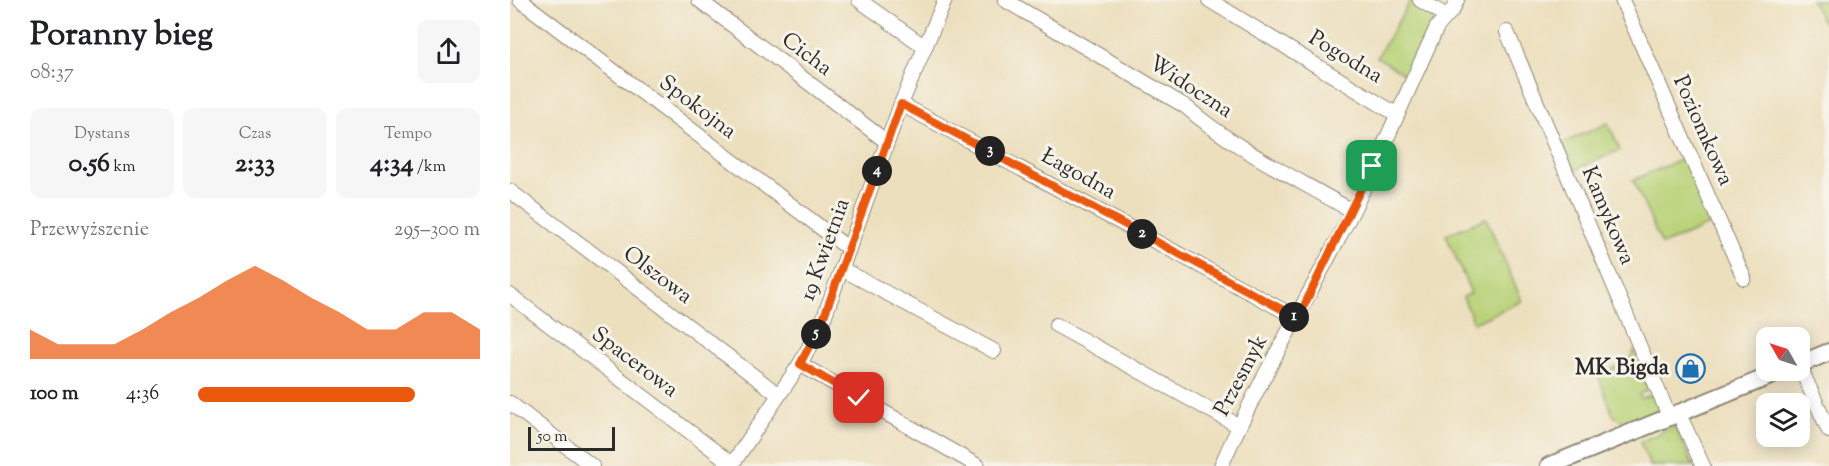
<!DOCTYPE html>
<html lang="pl">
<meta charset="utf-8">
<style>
:root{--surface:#fff;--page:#f6f6f6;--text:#202124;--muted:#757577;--accent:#ea580c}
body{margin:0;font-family:"Sorts Mill Goudy",serif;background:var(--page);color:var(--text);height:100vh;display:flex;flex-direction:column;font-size:22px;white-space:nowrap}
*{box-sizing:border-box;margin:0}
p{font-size:20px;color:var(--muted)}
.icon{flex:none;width:33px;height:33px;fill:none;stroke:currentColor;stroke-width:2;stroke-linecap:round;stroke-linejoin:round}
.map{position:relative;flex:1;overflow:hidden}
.sheet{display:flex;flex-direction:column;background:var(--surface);width:510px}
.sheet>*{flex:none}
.needle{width:39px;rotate:309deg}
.fabs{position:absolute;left:1246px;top:327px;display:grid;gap:12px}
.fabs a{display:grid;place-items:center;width:54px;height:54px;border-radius:12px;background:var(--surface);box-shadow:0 3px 15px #0003;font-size:30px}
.scale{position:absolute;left:18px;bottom:15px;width:87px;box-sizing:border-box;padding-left:6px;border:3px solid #2b2b2b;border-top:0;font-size:16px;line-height:21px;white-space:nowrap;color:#2b2b2b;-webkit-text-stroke:4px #f7f3e8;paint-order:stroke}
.pin{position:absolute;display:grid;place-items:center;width:51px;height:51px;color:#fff;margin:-26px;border-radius:12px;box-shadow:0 3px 9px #0006}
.km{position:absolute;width:30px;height:30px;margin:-15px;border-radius:50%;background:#222;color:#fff;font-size:16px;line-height:30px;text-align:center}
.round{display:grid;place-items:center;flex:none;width:63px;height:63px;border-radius:12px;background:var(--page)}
.summary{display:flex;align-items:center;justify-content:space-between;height:102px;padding:0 30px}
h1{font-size:33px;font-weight:700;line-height:45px}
.metrics{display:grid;grid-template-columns:repeat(3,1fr);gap:9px;height:102px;padding:6px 30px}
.metrics div{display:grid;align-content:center;border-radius:12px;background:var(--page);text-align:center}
.metrics b{font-size:26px;font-weight:700}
.metrics small{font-size:16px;font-weight:400}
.metrics p{font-size:16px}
.chart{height:168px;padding:12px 30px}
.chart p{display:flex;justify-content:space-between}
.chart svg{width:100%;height:108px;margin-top:6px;fill:var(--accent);opacity:.7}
ul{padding:0 30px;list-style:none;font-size:20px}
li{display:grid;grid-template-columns:96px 72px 1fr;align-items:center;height:45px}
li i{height:15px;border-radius:8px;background:var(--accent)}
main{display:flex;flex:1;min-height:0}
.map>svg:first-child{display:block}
.grass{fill:#b8d277;stroke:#727e51;stroke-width:1.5}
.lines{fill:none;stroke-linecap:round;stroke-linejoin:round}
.minor-casing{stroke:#8c8574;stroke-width:16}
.tertiary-casing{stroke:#8c8574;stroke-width:20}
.minor{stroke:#fff;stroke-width:14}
.tertiary{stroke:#fff;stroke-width:16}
.route-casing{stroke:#fff;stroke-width:12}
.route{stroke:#ea580c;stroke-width:8}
.labels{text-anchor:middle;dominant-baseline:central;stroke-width:6;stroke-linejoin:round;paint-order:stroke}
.street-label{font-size:22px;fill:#2b2b2b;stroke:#f7f3e8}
.poi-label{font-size:22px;font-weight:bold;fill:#2b2b2b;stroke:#f7f3e8;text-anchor:end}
</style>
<main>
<section class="sheet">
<div class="summary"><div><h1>Poranny bieg</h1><p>08:37</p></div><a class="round"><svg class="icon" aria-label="share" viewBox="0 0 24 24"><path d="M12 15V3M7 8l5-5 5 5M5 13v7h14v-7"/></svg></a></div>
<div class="metrics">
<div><p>Dystans</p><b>0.56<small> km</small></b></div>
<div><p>Czas</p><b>2:33</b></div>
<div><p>Tempo</p><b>4:34<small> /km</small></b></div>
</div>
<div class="chart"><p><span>Przewyższenie</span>295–300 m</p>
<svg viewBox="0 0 160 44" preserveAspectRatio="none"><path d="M0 44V32L10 38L20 38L30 38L40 32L50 25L60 19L70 12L80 6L90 12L100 19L110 25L120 32L130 32L140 25L150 25L160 32V44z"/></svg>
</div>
<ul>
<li><b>100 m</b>4:36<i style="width:77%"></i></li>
</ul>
</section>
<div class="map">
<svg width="1319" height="466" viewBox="0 0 1319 466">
<rect width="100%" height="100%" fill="#f7f3e8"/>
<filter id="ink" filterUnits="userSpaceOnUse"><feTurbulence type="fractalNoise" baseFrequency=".0167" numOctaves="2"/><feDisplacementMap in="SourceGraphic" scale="12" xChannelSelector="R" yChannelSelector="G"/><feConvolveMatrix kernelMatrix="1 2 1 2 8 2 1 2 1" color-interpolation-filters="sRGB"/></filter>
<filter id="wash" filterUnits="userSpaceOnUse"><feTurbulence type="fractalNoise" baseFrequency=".008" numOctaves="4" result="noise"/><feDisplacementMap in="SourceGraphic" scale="24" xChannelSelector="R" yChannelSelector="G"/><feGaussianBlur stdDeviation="1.35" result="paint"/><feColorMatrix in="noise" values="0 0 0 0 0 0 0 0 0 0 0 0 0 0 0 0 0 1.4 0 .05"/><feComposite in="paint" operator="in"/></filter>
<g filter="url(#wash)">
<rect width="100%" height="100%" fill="#ecdfbd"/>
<!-- grass -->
<g class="grass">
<path d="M 901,0 L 924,15 L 925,18 L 899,77 L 867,57 Z"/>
<path d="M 1301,0 L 1319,0 L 1319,19 L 1313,22 Z"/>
<path d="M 1098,123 L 1110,150 L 1062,171 L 1051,144 Z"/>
<path d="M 1175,158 L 1203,223 L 1152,245 L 1123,180 Z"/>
<path d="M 976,218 L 1012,301 L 964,323 L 953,297 L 961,293 L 936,235 Z"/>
<path d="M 1124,350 L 1138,381 L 1136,383 L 1139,389 L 1129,394 L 1131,398 L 1143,394 L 1151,410 L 1117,425 L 1103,415 L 1088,375 L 1120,361 Z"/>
<path d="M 1165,426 L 1183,466 L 1140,466 L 1130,442 Z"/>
</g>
</g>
<g filter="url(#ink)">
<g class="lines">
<defs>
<g id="minor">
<path d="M 10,0 L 339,249"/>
<path d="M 189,0 L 377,142"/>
<path d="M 349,0 L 415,47"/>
<path d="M 495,0 L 675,106 C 724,149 786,178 842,211"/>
<path d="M 699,0 L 886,114"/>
<path d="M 910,0 L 935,15"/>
<path d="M 1112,0 L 1234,278"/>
<path d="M 997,32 L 1159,416"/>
<path d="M 391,104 L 787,318"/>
<path d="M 0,191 L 269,395"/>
<path d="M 332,269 L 484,351"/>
<path d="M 0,295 L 222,464"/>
<path d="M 546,325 L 729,426"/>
<path d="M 290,364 L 468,466"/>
<path d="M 1290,367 L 1319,431"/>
<path d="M 0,403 L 82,466"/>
<path d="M 1168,412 L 1193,466"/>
<path d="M 221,466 L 290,364 L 312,323 L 391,104 L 435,0"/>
<path d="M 711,466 C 749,379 798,299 841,214 C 872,153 898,89 927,27 L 943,9 L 947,0"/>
</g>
<g id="tertiary">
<path d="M 1290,364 L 1319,352"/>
<path d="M 1039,466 L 1275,370"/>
</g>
</defs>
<!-- minor casing -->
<use href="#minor" class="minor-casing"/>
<!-- tertiary casing -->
<use href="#tertiary" class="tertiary-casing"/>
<!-- minor -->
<use href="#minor" class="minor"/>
<!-- tertiary -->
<use href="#tertiary" class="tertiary"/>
</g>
</g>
<g class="lines" filter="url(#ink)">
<defs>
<path id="route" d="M 349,398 L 290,364 L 312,322 L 391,104 L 788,318 L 862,166"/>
</defs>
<!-- route casing -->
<use href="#route" class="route-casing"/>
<!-- route -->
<use href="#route" class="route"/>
</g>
<!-- icons -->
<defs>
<symbol id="shop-ring" viewBox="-11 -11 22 22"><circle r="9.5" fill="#f7f3e8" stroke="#1f6fb2" stroke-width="1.5"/><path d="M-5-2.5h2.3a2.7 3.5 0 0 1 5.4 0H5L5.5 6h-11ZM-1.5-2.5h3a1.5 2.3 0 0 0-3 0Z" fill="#1f6fb2"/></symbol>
</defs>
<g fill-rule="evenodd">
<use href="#shop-ring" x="1164" y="352" width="33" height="33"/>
</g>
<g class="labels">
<!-- street labels -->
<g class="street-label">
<text transform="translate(296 55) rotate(37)">Cicha</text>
<text transform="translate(835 58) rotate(31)">Pogodna</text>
<text transform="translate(680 88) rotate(33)">Widoczna</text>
<text transform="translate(187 108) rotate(37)">Spokojna</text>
<text transform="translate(1192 131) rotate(66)">Poziomkowa</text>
<text transform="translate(568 175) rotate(29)">Łagodna</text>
<text transform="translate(1097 216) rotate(67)">Kamykowa</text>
<text transform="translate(316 250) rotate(-70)">19 Kwietnia</text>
<text transform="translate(147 276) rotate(37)">Olszowa</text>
<text transform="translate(124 363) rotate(37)">Spacerowa</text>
<text transform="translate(732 376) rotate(-62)">Przesmyk</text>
</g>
<!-- poi labels -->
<g class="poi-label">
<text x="1159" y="369">MK Bigda</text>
</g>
</g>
</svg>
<div class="fabs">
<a><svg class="needle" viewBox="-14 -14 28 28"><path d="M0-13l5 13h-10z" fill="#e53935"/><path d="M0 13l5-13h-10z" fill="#757577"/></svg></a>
<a><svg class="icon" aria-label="layers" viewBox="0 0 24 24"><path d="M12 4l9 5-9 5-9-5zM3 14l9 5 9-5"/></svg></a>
</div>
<div class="scale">50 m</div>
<div class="pin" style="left:862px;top:166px;background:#1e9e55"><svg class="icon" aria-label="arrive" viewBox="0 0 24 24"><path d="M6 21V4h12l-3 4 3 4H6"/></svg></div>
<div class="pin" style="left:349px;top:398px;background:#d93025"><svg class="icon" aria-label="check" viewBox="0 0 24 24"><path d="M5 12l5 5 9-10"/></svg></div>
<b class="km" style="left:784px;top:317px">1</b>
<b class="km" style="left:632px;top:234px">2</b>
<b class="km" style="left:480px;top:151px">3</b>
<b class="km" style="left:367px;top:171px">4</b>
<b class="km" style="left:306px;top:334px">5</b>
</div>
</main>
